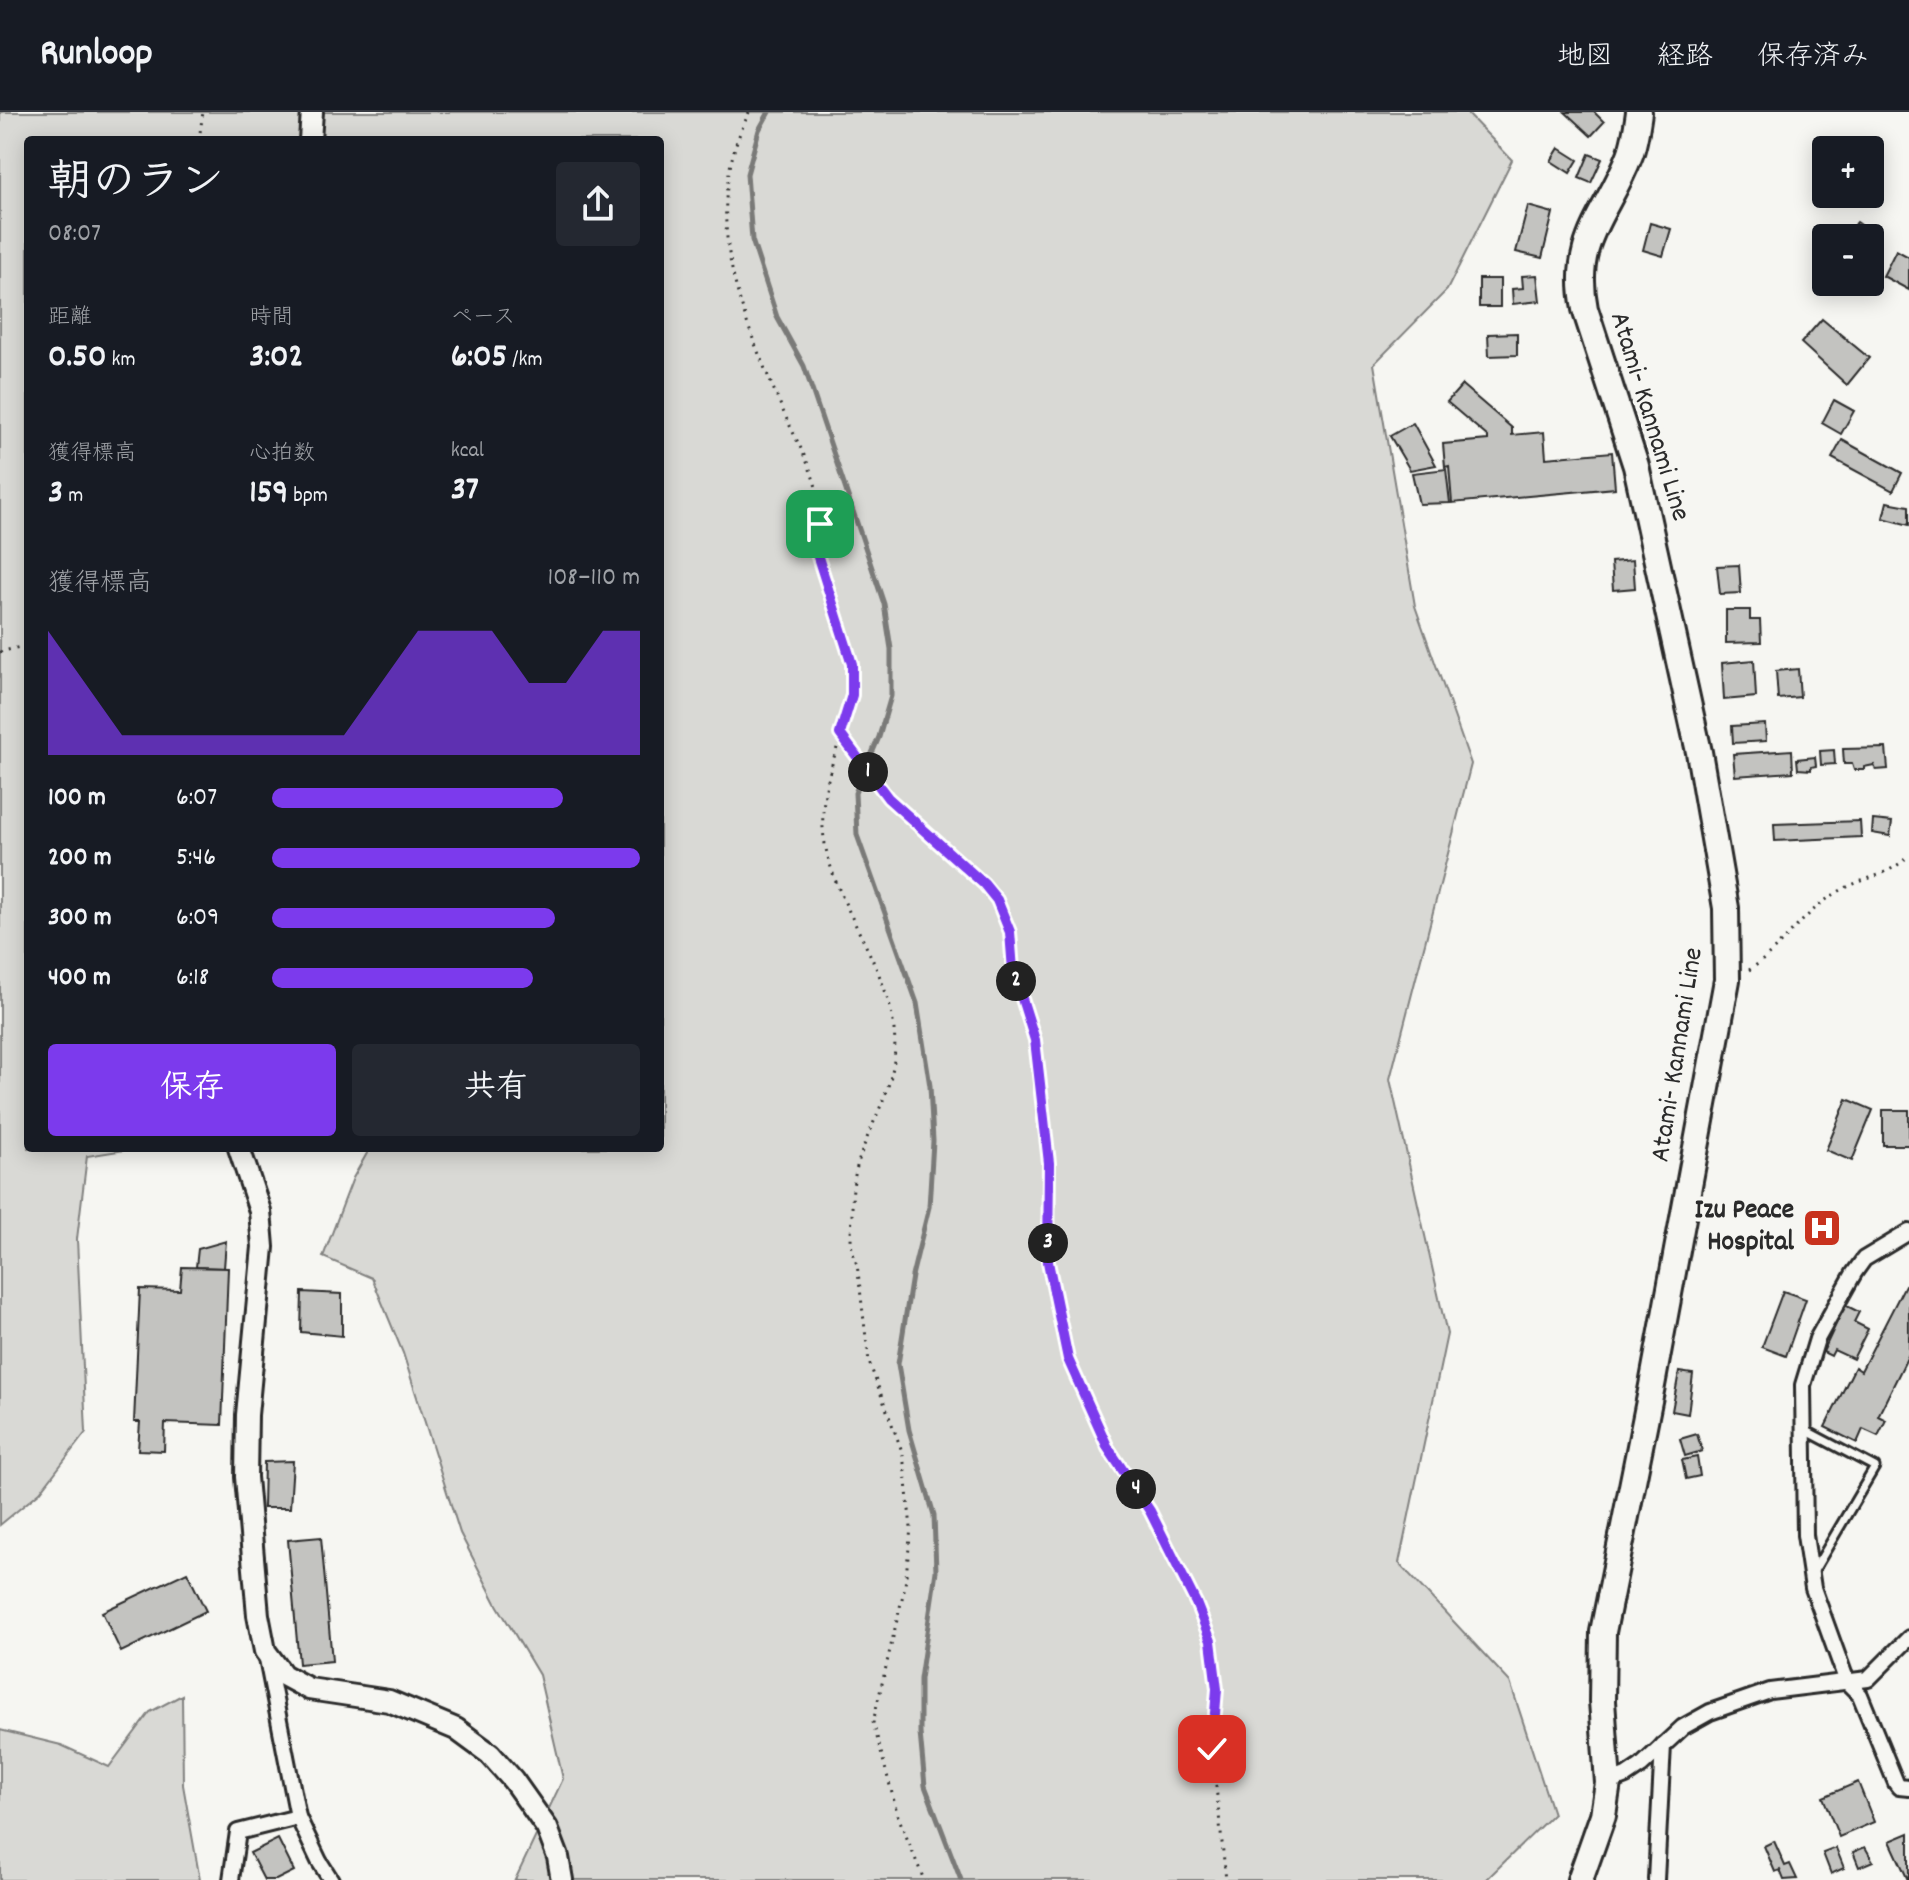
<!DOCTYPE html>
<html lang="ja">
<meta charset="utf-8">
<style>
:root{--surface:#171b24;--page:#242831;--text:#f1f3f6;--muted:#9ea1a6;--line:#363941;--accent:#7c3aed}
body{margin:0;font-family:Dekko,"Klee One",sans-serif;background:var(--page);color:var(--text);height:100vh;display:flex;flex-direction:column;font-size:30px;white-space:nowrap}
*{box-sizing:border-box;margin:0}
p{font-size:26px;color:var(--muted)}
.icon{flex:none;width:44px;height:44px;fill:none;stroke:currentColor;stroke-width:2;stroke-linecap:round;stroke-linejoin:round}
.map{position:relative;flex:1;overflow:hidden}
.panel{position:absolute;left:24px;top:24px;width:640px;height:1016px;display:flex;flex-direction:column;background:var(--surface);border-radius:8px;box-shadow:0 4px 20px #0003}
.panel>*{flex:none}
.tools{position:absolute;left:1812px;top:24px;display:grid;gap:16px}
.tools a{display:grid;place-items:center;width:72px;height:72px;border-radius:8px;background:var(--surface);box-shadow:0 4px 20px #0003;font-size:40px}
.pin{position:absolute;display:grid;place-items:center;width:68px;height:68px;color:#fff;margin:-34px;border-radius:16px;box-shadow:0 4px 12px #0006}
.km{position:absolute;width:40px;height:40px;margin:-20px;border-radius:50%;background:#222;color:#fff;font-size:22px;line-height:40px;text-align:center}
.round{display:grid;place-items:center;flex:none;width:84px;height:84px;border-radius:8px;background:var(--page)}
.overview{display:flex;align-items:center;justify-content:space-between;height:136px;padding:0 24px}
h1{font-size:44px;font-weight:800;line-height:60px}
.metrics{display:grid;grid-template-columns:repeat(3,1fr);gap:12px;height:136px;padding:8px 24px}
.metrics div{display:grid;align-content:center}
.metrics b{font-size:34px;font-weight:800}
.metrics small{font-size:22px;font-weight:400}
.metrics p{font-size:22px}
.chart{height:224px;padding:16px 24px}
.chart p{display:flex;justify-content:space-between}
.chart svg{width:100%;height:144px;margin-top:8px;fill:var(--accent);opacity:.7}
.primary-button{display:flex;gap:16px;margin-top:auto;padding:16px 24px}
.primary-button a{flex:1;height:92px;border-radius:8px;background:var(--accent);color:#fff;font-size:32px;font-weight:800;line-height:92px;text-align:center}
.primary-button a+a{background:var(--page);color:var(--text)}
ul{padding:0 24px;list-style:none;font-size:26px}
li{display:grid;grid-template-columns:128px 96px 1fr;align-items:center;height:60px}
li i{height:20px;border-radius:10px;background:var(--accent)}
header{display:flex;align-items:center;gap:48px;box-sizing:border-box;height:112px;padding:0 40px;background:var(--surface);border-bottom:2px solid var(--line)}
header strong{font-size:38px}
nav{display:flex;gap:44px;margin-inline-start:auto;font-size:28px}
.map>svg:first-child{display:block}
.green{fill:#d9d9d5;stroke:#828280;stroke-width:2}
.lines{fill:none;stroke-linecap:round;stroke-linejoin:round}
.stream{stroke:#7a7a78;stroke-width:5}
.building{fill:#c3c3c0;stroke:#2b2b2b;stroke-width:2}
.lane-casing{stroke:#2b2b2b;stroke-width:13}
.street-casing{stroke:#2b2b2b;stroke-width:20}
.secondary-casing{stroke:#2b2b2b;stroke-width:26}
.primary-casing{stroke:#2b2b2b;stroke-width:30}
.path{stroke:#2b2b2b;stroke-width:3;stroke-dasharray:2 6;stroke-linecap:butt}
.lane{stroke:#f6f6f2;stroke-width:7}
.street{stroke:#f6f6f2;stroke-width:14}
.secondary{stroke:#f6f6f2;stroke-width:20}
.primary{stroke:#f6f6f2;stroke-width:24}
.route-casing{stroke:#fff;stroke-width:16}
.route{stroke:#7c3aed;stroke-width:10}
.labels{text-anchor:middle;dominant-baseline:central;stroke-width:8;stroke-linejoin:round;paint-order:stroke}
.street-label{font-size:28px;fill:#2b2b2b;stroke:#f6f6f2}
.poi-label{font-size:28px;font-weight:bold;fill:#2b2b2b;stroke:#f6f6f2;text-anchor:end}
</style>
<header>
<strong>Runloop</strong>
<nav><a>地図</a><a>経路</a><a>保存済み</a></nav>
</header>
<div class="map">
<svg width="1909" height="1768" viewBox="0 0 1909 1768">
<rect width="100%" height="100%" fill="#f6f6f2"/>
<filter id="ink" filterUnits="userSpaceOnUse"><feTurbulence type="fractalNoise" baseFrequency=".0125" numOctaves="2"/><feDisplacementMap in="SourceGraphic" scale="16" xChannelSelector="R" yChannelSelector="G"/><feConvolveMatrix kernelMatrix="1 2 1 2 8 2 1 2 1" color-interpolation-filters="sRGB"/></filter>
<g filter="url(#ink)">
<!-- green -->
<g class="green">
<path d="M 0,0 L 1466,0 L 1512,48 L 1447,178 L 1374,252 L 1415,494 L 1471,652 L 1390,967 L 1447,1222 L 1399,1451 L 1510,1570 L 1553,1702 L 1486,1768 L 515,1768 L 563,1667 L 539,1563 L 496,1491 L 460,1421 L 403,1241 L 372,1166 L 323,1145 L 353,1066 L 370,1036 L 660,1036 L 660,28 L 28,28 L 28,1036 L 137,1036 L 87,1044 L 77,1127 L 86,1320 L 40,1380 L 0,1413 Z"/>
<path d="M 182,1583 L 183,1673 L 200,1768 L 0,1768 L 0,1618 L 61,1633 L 109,1655 L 150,1600 Z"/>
</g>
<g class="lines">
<!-- stream -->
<path class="stream" d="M 769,0 L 759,18 L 747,62 L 752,128 L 777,205 L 804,254 L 859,417 L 884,492 L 891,537 L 891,584 L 879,625 L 855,681 L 857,723 L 917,891 L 930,974 L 933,1029 L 929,1095 L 912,1164 L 898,1252 L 909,1318 L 934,1403 L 936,1459 L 920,1567 L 920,1621 L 925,1674 L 961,1768"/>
</g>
<!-- building -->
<g class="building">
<path d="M 1565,0 L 1594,0 L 1604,10 L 1591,24 Z"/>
<path d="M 1559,36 L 1578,48 L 1570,61 L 1551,49 Z"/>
<path d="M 1589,42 L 1602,47 L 1591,71 L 1579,66 Z"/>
<path d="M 1528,94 L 1553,101 L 1542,146 L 1516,140 Z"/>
<path d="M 1857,110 L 1879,126 L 1870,138 L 1870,126 L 1844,126 Z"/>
<path d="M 1650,111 L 1671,117 L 1663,144 L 1643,138 Z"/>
<path d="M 1896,138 L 1909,145 L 1909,178 L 1883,164 Z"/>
<path d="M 1537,163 L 1540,189 L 1513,192 L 1512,177 L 1523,176 L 1522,164 Z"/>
<rect x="1479" y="167" width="21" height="28"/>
<path d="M 1822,207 L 1869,246 L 1847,273 L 1801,231 Z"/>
<path d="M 1517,221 L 1517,243 L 1489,244 L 1488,222 Z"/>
<path d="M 1462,273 L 1512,316 L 1512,323 L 1544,320 L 1546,346 L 1612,340 L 1615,376 L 1452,391 L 1449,354 L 1445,355 L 1443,332 L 1488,328 L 1488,325 L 1447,290 Z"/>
<path d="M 1834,288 L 1854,299 L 1841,322 L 1822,311 Z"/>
<path d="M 1413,311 L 1436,353 L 1410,358 L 1390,324 Z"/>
<path d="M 1842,328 L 1902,361 L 1893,379 L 1832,346 Z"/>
<path d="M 1446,357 L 1450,391 L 1419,392 L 1412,361 Z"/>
<path d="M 1887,390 L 1909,394 L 1909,413 L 1883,406 Z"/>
<path d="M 1633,448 L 1635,476 L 1613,478 L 1611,450 Z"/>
<path d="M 1739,453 L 1741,481 L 1720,482 L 1717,454 Z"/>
<path d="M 1726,498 L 1750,498 L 1750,508 L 1760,508 L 1761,530 L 1726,531 Z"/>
<path d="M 1754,548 L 1756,585 L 1724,588 L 1722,551 Z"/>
<path d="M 1798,557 L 1800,585 L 1778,587 L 1776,559 Z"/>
<path d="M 1765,612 L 1766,629 L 1733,631 L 1732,614 Z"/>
<path d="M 1886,636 L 1888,657 L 1876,658 L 1874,653 L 1864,655 L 1864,658 L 1854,658 L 1852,652 L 1844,652 L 1843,637 Z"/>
<path d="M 1792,638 L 1793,660 L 1735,664 L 1733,642 Z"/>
<path d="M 1834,638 L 1835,652 L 1821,653 L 1820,639 Z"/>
<path d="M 1815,645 L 1816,654 L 1811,655 L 1811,658 L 1798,657 L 1797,647 Z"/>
<path d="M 1873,708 L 1892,710 L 1890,724 L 1872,721 Z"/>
<path d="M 1860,709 L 1861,725 L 1775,729 L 1774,712 Z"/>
<path d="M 1847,987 L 1873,998 L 1852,1049 L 1826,1038 Z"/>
<rect x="1883" y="998" width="26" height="35"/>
<path d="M 226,1129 L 224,1156 L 196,1155 L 198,1137 Z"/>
<path d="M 182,1155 L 228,1156 L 222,1313 L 165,1311 L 164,1339 L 138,1338 L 140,1310 L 134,1310 L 140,1177 L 180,1178 Z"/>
<path d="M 1905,1173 L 1909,1175 L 1909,1242 L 1878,1304 L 1886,1308 L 1878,1324 L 1863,1317 L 1857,1331 L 1825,1315 L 1855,1255 L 1861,1259 Z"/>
<path d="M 1783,1179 L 1806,1187 L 1786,1244 L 1762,1235 Z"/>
<path d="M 302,1180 L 342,1182 L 342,1224 L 301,1220 Z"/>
<path d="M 1845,1193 L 1859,1200 L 1854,1210 L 1868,1217 L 1853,1247 L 1834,1238 L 1831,1244 L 1823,1240 Z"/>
<path d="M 1679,1260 L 1693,1262 L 1688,1302 L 1672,1299 Z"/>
<path d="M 1697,1322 L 1702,1339 L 1685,1344 L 1680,1327 Z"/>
<path d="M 1697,1345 L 1700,1364 L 1686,1367 L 1682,1348 Z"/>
<path d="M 293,1349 L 290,1396 L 263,1396 L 264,1350 Z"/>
<path d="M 321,1425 L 332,1549 L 299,1552 L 288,1428 Z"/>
<path d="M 187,1460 L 206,1499 L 121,1540 L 102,1500 Z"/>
<path d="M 1858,1670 L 1874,1710 L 1839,1725 L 1823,1685 Z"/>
<path d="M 1909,1721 L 1909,1768 L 1908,1768 L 1890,1729 Z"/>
<path d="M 278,1727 L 294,1759 L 276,1768 L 264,1768 L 250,1741 Z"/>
<path d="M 1774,1729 L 1785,1754 L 1790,1752 L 1797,1767 L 1784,1768 L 1780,1758 L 1775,1760 L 1764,1734 Z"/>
<path d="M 1865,1735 L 1873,1749 L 1859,1755 L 1853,1740 Z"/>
<path d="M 1836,1736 L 1844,1756 L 1831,1762 L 1823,1741 Z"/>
</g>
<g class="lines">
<defs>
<path id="lane" d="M 1805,1318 L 1875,1355 L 1812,1462"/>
<g id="street">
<path d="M 1909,1120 L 1864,1147 L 1854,1161 L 1817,1227 L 1803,1273 L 1805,1423 L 1813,1476 L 1847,1570 L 1860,1583 L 1896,1671 L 1899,1675 L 1909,1676"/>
<path d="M 267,1547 L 298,1705 L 319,1749 L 331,1768"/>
<path d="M 1608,1671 L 1626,1664 L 1641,1654 L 1683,1615 L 1710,1600 L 1770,1579 L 1868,1567 L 1909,1526"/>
<path d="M 231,1768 L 238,1720 L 298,1705"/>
<path d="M 1656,1768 L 1663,1633"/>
</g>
<g id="secondary">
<path d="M 310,28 L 312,0"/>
<path d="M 239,1036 L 260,1099 L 263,1135 L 247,1303 L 246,1365 L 258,1503 L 265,1539 L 283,1563 L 309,1577 L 389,1589 L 456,1617 L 490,1642 L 513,1668 L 547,1716 L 558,1745 L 562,1768"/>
</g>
<path id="primary" d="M 1580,1768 L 1603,1703 L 1608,1671 L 1602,1589 L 1603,1520 L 1651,1279 L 1727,868 L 1726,796 L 1699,640 L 1636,354 L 1585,197 C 1571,127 1607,103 1630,43 C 1635,30 1637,14 1639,0"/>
</defs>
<!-- lane casing -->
<use href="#lane" class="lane-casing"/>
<!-- street casing -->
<use href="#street" class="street-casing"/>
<!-- secondary casing -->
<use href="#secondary" class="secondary-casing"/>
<!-- primary casing -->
<use href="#primary" class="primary-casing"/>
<!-- path -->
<g class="path">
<path d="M 749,0 C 744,13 737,26 734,39 C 708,131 748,218 784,301 C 795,326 810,351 817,379 C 820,394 821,412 820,427 C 819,433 817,439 818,445 C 824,480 850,520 852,554 C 857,611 815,662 824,726 C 836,805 903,866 894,948 C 889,990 860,1028 854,1069 C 852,1080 852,1093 852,1105 C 851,1121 849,1137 857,1152 L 869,1250 L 903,1342 L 911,1416 L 905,1474 L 873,1610 L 898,1704 L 924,1768"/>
<path d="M 199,28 L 203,0"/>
<path d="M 0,540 L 28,533"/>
<path d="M 840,622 L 888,686 L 984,772 L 997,788 L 1010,820 L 1013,858 L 1035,928 L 1049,1051 L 1048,1150 L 1068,1247 L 1108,1336 L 1150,1399 L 1196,1491 L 1211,1529 L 1217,1577 L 1212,1637 L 1226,1768"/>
<path d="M 1749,858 C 1782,837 1803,800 1838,780 C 1862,765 1889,765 1909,743"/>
</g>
<!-- lane -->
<use href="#lane" class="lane"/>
<!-- street -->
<use href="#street" class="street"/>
<!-- secondary -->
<use href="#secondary" class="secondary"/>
<!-- primary -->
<use href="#primary" class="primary"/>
</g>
</g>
<g class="lines" filter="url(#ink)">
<defs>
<path id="route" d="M 820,412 L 817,442 L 852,552 L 852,583 L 840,622 L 888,686 L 984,772 L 997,788 L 1010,820 L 1013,858 L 1035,928 L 1049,1051 L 1048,1150 L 1068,1247 L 1108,1336 L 1150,1399 L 1196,1491 L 1211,1529 L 1217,1577 L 1212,1637"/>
</defs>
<!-- route casing -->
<use href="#route" class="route-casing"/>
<!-- route -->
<use href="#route" class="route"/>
</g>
<!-- icons -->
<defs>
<symbol id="hospital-square" viewBox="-11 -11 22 22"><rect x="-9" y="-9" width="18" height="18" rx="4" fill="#c8321e" stroke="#f6f6f2"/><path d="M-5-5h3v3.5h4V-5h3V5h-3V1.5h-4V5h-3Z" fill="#fff"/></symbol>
</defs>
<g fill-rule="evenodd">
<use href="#hospital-square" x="1800" y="1094" width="44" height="44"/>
</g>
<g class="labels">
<!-- street labels -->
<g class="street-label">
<text transform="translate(1648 305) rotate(73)">Atami- Kannami Line</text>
<text transform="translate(1679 943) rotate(-81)">Atami- Kannami Line</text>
</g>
<!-- poi labels -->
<g class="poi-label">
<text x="1794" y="1100">Izu Peace<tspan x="1794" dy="32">Hospital</tspan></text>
</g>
</g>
</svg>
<div class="tools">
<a>+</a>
<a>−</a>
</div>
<div class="pin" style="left:820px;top:412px;background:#1e9e55"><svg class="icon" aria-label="arrive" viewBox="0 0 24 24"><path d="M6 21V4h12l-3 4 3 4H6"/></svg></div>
<div class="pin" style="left:1212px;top:1637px;background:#d93025"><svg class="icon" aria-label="check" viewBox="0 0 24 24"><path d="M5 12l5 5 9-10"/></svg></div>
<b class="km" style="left:868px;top:660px">1</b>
<b class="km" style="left:1016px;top:869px">2</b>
<b class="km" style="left:1048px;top:1131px">3</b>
<b class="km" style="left:1136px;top:1377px">4</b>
<section class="panel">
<div class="overview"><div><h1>朝のラン</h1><p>08:07</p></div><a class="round"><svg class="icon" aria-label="share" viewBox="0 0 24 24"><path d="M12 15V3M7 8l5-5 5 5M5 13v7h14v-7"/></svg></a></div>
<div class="metrics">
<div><p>距離</p><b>0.50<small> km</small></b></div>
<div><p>時間</p><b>3:02</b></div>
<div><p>ペース</p><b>6:05<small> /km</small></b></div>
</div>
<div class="metrics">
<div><p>獲得標高</p><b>3<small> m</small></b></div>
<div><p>心拍数</p><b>159<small> bpm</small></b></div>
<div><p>kcal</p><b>37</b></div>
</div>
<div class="chart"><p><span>獲得標高</span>108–110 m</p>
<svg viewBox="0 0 160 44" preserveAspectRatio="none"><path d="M0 44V6L10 22L20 38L30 38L40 38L50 38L60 38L70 38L80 38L90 22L100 6L110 6L120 6L130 22L140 22L150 6L160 6V44z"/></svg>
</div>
<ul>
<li><b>100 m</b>6:07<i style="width:79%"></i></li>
<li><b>200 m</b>5:46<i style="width:100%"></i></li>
<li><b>300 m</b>6:09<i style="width:77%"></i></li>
<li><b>400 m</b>6:18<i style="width:71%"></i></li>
</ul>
<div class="primary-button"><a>保存</a><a>共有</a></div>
</section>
</div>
